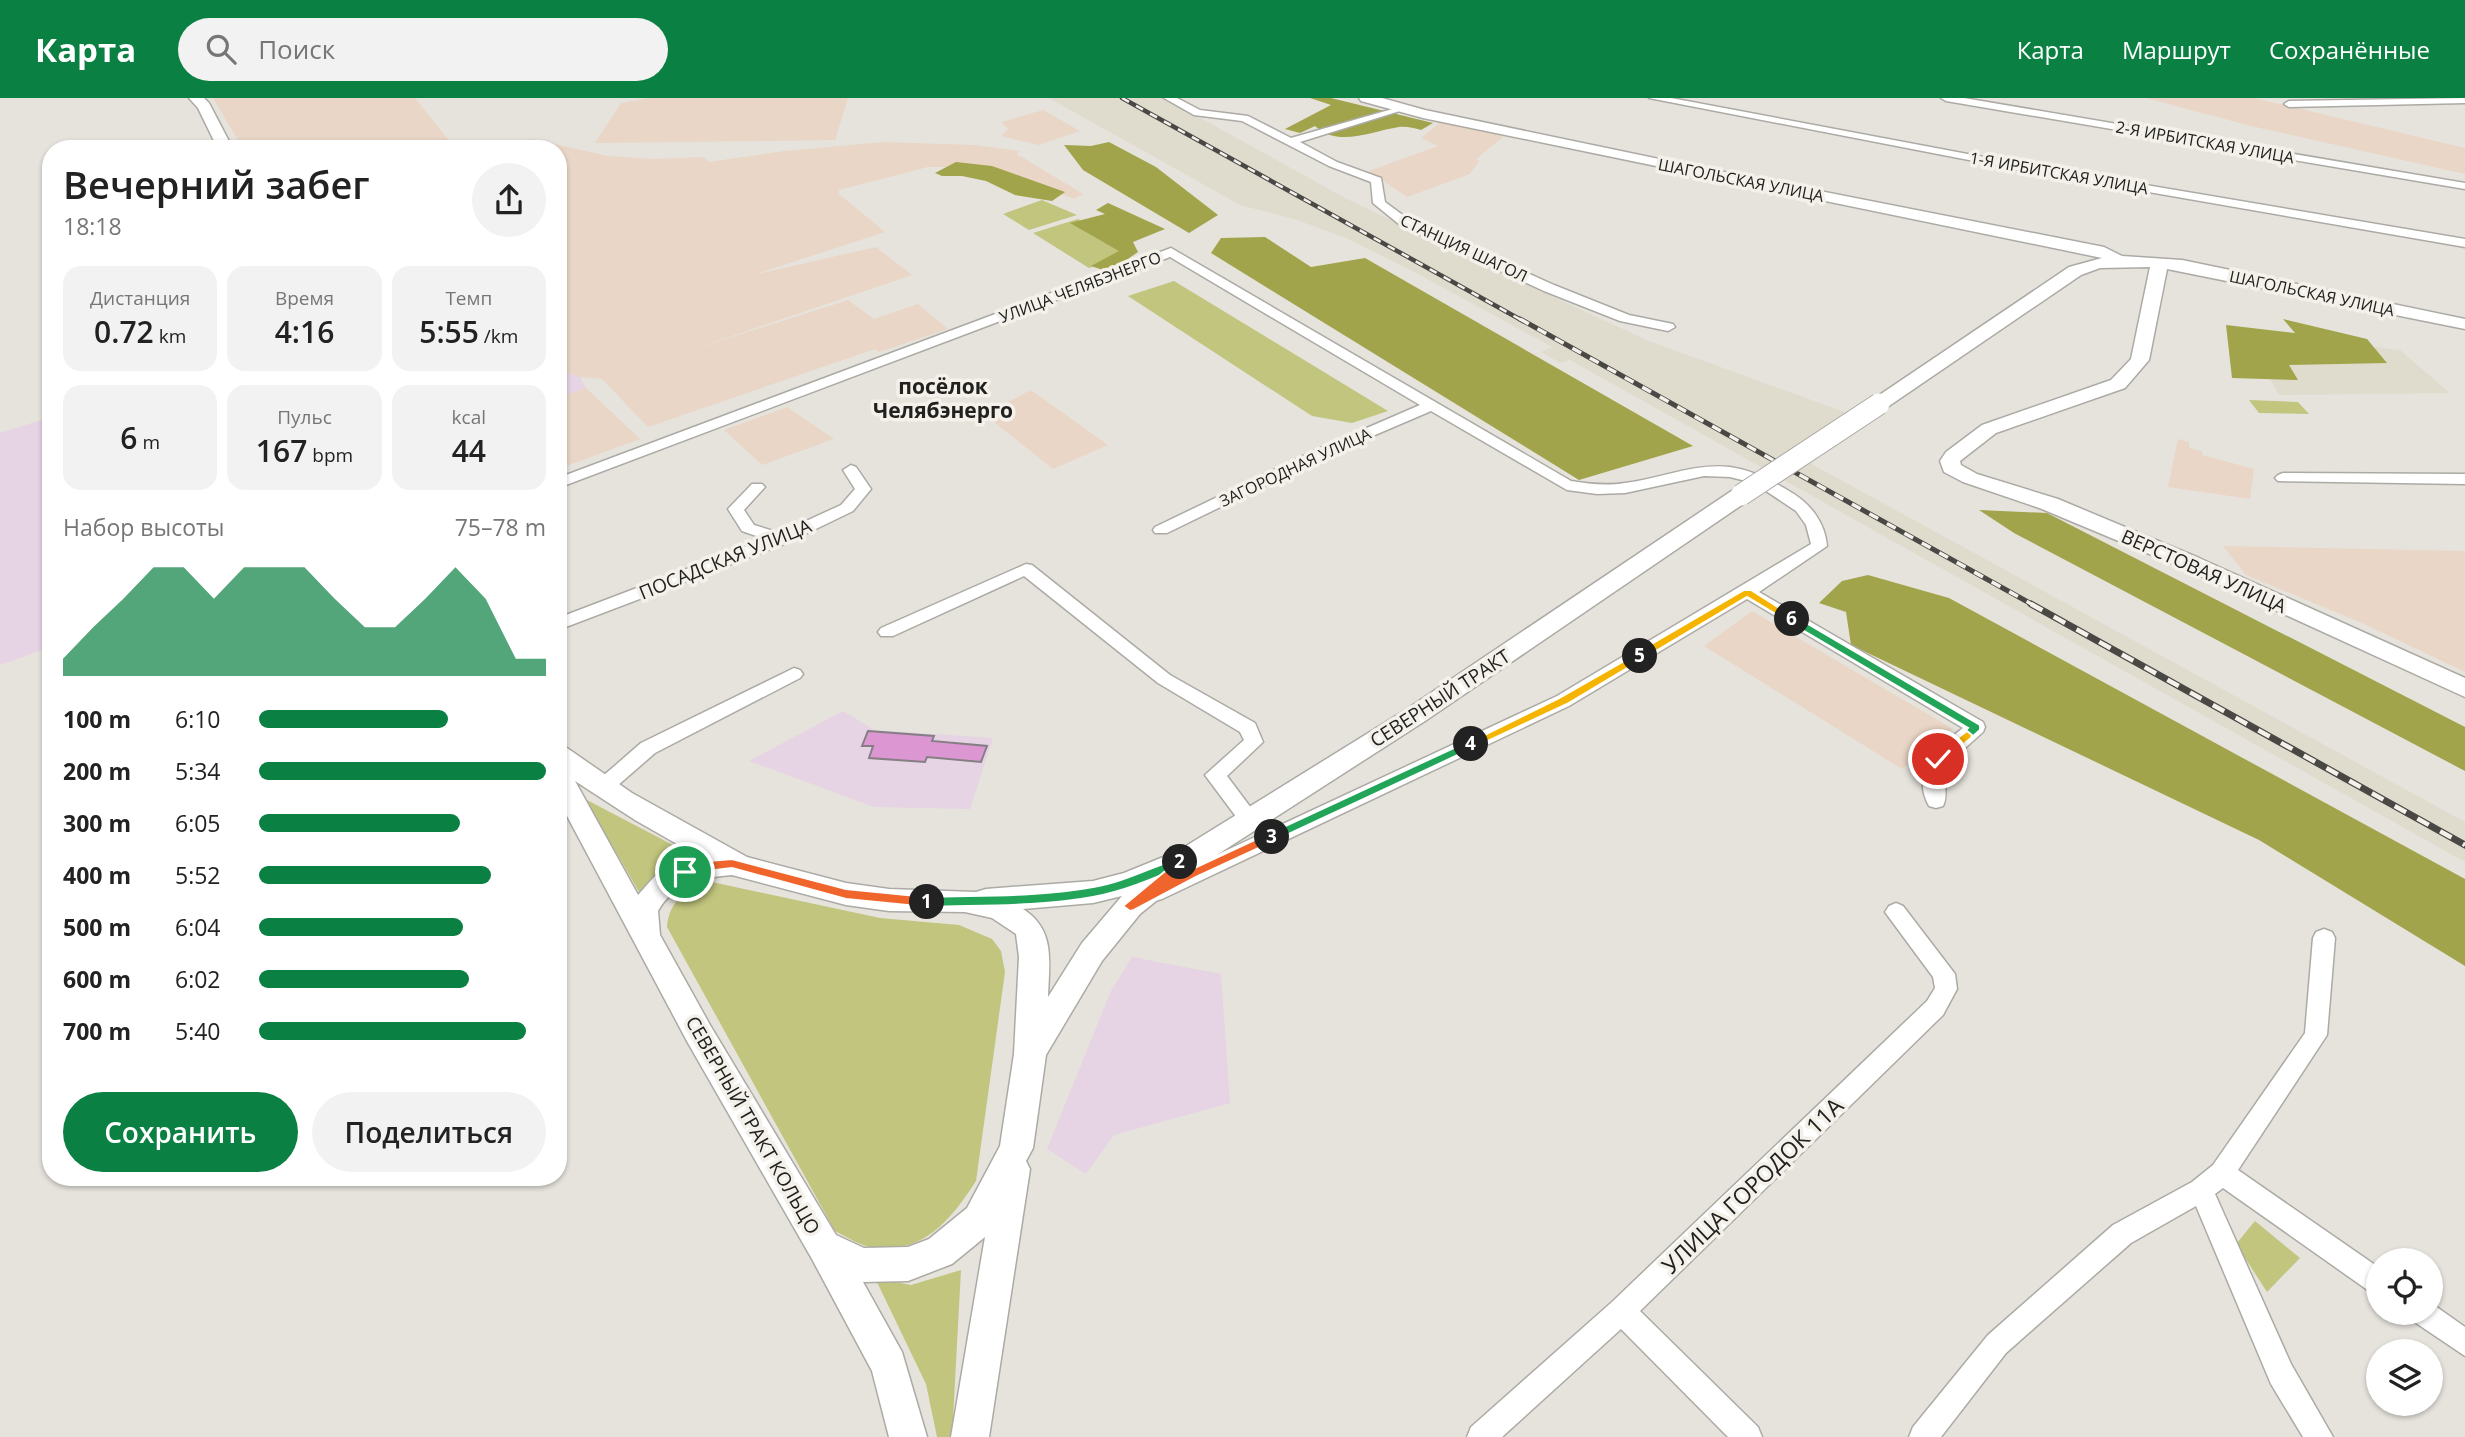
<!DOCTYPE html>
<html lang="ru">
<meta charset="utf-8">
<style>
:root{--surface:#fff;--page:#f2f2f2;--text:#222;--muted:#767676;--accent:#0b8043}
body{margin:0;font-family:"Open Sans",sans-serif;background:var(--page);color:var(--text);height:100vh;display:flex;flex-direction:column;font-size:26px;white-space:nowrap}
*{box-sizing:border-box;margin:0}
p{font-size:23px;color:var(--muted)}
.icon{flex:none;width:38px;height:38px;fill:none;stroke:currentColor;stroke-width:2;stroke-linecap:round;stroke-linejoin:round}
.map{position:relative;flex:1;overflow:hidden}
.sheet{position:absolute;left:42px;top:42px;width:525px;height:1046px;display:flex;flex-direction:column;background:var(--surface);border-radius:28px;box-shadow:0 2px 5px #0004}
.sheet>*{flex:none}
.buttons{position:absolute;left:2366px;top:1150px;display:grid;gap:14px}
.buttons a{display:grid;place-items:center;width:77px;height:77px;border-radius:50%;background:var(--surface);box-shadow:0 2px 5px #0004;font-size:35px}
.pin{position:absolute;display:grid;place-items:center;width:60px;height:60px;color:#fff;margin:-30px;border:4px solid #fff;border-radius:50%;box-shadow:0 2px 7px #0007}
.km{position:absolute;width:35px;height:35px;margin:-18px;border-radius:50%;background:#222;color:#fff;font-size:19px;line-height:35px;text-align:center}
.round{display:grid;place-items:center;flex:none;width:74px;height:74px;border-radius:37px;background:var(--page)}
.head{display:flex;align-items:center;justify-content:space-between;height:119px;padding:0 21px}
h1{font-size:38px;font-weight:600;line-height:52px}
.stats{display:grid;grid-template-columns:repeat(3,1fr);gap:10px;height:119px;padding:7px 21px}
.stats div{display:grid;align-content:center;border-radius:18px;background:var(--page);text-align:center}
.stats b{font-size:30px;font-weight:600}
.stats small{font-size:19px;font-weight:400}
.stats p{font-size:19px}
.chart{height:196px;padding:14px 21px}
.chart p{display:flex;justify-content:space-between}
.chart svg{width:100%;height:126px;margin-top:7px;fill:var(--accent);opacity:.7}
.cta{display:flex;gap:14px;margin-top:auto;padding:14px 21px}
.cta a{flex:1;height:80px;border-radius:42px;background:var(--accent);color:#fff;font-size:28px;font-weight:600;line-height:80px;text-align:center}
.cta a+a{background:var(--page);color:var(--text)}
ul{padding:0 21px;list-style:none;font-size:23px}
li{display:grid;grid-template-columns:112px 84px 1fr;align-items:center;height:52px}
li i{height:18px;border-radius:9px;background:var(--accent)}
header{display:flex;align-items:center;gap:42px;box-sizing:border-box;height:98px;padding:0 35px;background:var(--accent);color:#fff}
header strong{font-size:33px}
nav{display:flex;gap:38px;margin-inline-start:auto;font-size:24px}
.search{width:490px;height:63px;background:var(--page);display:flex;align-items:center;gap:18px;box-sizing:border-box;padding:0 24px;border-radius:38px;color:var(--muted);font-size:26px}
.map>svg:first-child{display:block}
.commercial{fill:#e6d3e3}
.industrial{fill:#e9d6c6}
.built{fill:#dfdbcd}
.green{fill:#c1c57e}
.forest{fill:#a1a44a}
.building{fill:#dc96d2;stroke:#857f84;stroke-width:2}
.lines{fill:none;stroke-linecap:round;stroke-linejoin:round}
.street-casing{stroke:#acaaa4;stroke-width:3}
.secondary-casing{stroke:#acaaa4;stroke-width:3}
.street{fill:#fff;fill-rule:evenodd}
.secondary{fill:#fff;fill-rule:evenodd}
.rail-far2-casing{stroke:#494845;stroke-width:4.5}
.rail-far1-casing{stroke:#494845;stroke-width:5}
.rail-casing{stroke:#494845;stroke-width:7}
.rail-far2{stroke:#f3f1ea;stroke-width:2.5;stroke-dasharray:8;stroke-linecap:butt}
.rail-far1{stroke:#f3f1ea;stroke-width:3.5;stroke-dasharray:10;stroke-linecap:butt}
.rail{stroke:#f3f1ea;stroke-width:4.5;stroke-dasharray:13;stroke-linecap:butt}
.secondary-bridge-casing{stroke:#acaaa4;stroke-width:23;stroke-linecap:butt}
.secondary-bridge{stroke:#fff;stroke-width:21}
.split-1{fill:#f0652b;stroke:#fff;stroke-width:2}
.split-2{fill:#22a559;stroke:#fff;stroke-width:2}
.split-3{fill:#f0652b;stroke:#fff;stroke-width:2}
.split-4{fill:#22a559;stroke:#fff;stroke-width:2}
.split-5{fill:#f5b400;stroke:#fff;stroke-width:2}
.split-6{fill:#f5b400;stroke:#fff;stroke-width:2}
.split-7{fill:#22a559;stroke:#fff;stroke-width:2}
.split-8{fill:#f5b400;stroke:#fff;stroke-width:2}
.labels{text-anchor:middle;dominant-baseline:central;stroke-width:7;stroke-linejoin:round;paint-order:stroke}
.far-street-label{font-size:16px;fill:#22211f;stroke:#f3f1ea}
.street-label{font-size:19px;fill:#22211f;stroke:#f3f1ea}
.far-district-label{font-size:21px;font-weight:bold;fill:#22211f;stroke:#f3f1ea}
.near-street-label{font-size:23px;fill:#22211f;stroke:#f3f1ea}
</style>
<header>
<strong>Карта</strong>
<div class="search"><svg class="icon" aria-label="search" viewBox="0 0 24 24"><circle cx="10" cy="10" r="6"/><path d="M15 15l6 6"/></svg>Поиск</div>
<nav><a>Карта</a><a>Маршрут</a><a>Сохранённые</a></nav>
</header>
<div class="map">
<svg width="2465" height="1339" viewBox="0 0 2465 1339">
<rect width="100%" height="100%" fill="#e6e3dd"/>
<!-- commercial -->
<g class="commercial">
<path d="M 558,271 L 580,279 L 586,290 L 558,300 Z"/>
<path d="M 51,319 L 51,549 L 0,567 L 0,335 Z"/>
<path d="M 843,613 L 874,632 L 993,640 L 970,711 L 874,709 L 749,663 Z"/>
<path d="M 1132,859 L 1221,876 L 1230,1005 L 1114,1037 L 1086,1076 L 1047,1051 L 1111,893 Z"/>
</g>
<!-- industrial -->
<g class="industrial">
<path d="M 213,0 L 415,0 L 454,49 L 243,51 Z"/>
<path d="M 649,0 L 848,0 L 835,42 L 595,45 L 621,5 Z"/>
<path d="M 2146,0 L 2254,0 L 2465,50 L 2465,76 L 2251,28 Z"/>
<path d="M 1043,12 L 1080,33 L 1038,47 L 1001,38 L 1008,31 L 1001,24 Z"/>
<path d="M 1441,24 L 1504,38 L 1476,61 L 1479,63 L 1470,76 L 1407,99 L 1369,73 L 1438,48 L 1421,40 Z"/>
<path d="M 532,41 L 608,58 L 654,61 L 704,59 L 709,64 L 785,53 L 884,44 L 974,47 L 1019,53 L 1017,58 L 1022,59 L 1083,96 L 1074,101 L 1012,77 L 955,69 L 928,69 L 839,92 L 839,96 L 885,134 L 753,177 L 876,149 L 912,177 L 688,253 L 848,202 L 874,221 L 918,206 L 948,231 L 879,254 L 875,251 L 648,329 L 602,281 L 580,279 L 558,271 L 558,51 L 488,51 Z"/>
<path d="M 586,290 L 640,341 L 558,371 L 558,300 Z"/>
<path d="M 1031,292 L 1108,347 L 1053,371 L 984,316 Z"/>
<path d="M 787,309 L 834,341 L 762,367 L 724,332 Z"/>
<path d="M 2178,341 L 2189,344 L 2189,350 L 2202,353 L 2202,357 L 2254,371 L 2250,401 L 2168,389 Z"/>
<path d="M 2223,448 L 2465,453 L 2465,574 L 2362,525 L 2246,477 Z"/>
<path d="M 1752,513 L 1953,631 L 1902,671 L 1704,548 Z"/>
</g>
<!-- built -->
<g class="built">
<path d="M 1049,0 L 1164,0 L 1347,101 L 1523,185 L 1649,243 L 1858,319 L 1797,358 L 2465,724 L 2465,764 L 1570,262 L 1560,265 L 1541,254 L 1552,249 L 1418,176 L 1346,140 L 1294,121 L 1240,107 Z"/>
<path d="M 2251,234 L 2400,252 L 2450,295 L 2279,297 L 2252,248 Z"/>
</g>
<!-- green -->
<g class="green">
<path d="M 1042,102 L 1077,117 L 1029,132 L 1003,116 Z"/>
<path d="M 1078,121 L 1133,154 L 1089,170 L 1033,135 Z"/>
<path d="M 1174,183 L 1388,313 L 1352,325 L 1312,318 L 1128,198 Z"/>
<path d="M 2249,302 L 2298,304 L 2309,316 L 2259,315 Z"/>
<path d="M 585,701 L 694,758 L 667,774 L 642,799 Z"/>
<path d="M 707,783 L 880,820 L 959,827 L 992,841 L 1001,853 L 1005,874 L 976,1083 C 952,1120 925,1155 876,1150 C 862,1149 847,1139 835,1133 L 667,829 C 669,804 685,792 707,783 Z"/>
<path d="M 2255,1123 L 2300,1160 L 2267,1194 L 2236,1146 Z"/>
<path d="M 961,1172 L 952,1339 L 937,1339 L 926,1286 L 875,1180 L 911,1187 Z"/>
</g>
<!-- forest -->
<g class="forest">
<path d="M 1310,0 L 1331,0 L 1433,25 L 1421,32 C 1414,30 1406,28 1399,29 C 1372,33 1338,50 1315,28 L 1300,35 L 1285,31 L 1331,7 Z"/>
<path d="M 1109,44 L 1156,69 L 1218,117 L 1189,135 L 1083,72 L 1064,47 L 1091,48 Z"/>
<path d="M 956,64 L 992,68 L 1065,94 L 1052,103 L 1015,97 L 986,83 L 962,78 L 942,78 L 935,75 Z"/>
<path d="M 1108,105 L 1165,131 L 1133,144 L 1138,154 L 1109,174 L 1091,168 L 1119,153 L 1070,125 L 1105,116 L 1096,112 Z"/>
<path d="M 1265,139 L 1311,169 L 1365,160 L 1693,348 L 1579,382 L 1211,155 L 1221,140 Z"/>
<path d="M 2283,221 L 2367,241 L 2387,265 L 2289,267 L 2298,282 L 2232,280 L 2226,227 L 2295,235 Z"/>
<path d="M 1979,412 L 2047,415 L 2465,629 L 2465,673 L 2014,435 Z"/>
<path d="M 1868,477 L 1949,500 L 2465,781 L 2465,868 L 2259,742 L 1851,547 L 1846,514 L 1819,505 L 1842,483 Z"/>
</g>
<!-- building -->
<path class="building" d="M 868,633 L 934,638 L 932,643 L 987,648 L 981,664 L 927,659 L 925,664 L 869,660 L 873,648 L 862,648 Z"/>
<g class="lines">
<defs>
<g id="street">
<path d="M 1164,0 L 1177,0 L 1200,12 L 1248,18 L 1291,40 L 1403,8 L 1403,12 L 1300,44 L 1337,64 L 1381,80 L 1385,104 L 1408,121 L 1554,187 L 1629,217 L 1673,226 L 1675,229 L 1668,233 L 1620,223 L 1544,193 L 1400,127 L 1373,105 L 1371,84 L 1329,68 L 1242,23 L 1194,17 Z"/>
<path d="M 1649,0 L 1671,0 L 2010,64 L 2465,141 L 2465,149 L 2010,70 Z"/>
<path d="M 1941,0 L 1964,0 L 2465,85 L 2465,91 L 1946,3 Z"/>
<path d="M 2465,0 L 2465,5 L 2289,9 L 2284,6 L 2289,3 Z"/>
<path d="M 1171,150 L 1571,383 C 1589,386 1606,388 1625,385 C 1660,381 1694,365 1730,369 C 1752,372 1771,382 1789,393 C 1810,405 1825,424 1827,448 L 1759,494 L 1983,624 L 1985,629 L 1983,634 L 1946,667 C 1942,680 1949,697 1943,708 L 1936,710 L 1929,708 C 1910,674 1938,649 1963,630 L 1747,501 L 1569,608 L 1162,801 L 1155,803 L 1148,801 L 1145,795 L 1148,789 L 1557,598 L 1811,446 L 1806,427 L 1796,413 L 1754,385 L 1730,379 L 1704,378 L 1625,395 L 1597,396 L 1567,392 L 1431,313 L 1319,361 L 1167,435 L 1155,435 L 1153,432 L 1155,429 L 1309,355 L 1420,307 L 1170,159 L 558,390 L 558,380 Z"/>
<path d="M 851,367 L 856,369 L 871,391 L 853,413 L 787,445 L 558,532 L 558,520 L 765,441 L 742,433 L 728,411 L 752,386 L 762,386 L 765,389 L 744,412 L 754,427 L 780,435 L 841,407 L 855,391 L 843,372 Z"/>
<path d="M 2283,375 L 2465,376 L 2465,386 L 2278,383 L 2275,380 L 2278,377 Z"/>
<path d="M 1026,466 L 1032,467 L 1170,577 L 1255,625 L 1263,644 L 1227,678 L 1257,718 L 1260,723 L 1257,728 L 1250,731 L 1243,728 L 1205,677 L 1244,642 L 1240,634 L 1158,585 L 1024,478 L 893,538 L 881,538 L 878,534 L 881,530 Z"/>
<path d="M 794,570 L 800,572 L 803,576 L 800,580 L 655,655 L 609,695 L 602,697 L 595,695 L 592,690 L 595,685 L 641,645 Z"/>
<path d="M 1896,805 L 1903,808 L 1955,876 L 1957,891 L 1943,917 L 1640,1213 L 1758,1329 L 1762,1339 L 1728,1339 L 1621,1231 L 1502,1339 L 1467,1339 L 1471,1329 L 1612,1204 L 1927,903 L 1935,890 L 1933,879 L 1885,814 L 1889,808 Z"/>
<path d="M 2324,831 L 2332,834 L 2335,840 L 2327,937 L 2238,1072 L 2378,1169 L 2378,1197 L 2369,1193 L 2223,1090 L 2215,1096 L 2291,1266 L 2333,1339 L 2303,1339 L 2271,1286 L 2196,1108 L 2131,1145 L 2006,1255 L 1941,1339 L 1909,1339 L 1913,1329 L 1988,1237 L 2113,1127 L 2192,1084 L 2213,1067 L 2305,935 L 2313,840 L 2316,834 Z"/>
<path d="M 2431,1205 L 2465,1229 L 2465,1258 L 2413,1223 L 2409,1214 L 2431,1214 Z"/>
</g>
<g id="secondary">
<path d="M 189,0 L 204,0 L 209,5 L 233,51 L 218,51 L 198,10 Z"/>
<path d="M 1359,0 L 1382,0 L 1425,12 L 1683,66 L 2104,149 L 2122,158 L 2182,162 L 2465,221 L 2465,231 L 2167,171 L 2149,262 L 2125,290 L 1996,335 L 1960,363 L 1961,367 L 1977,376 L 2058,401 L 2199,460 L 2465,580 L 2465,599 L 2183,470 L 2042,411 L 1963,384 L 1944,374 L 1940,363 L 1946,354 L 1982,327 L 2111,282 L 2131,261 L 2150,169 L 2100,170 L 2081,177 L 1886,310 L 1872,310 L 1869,306 L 1872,302 L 2069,169 L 2102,160 L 1423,20 L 1361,3 Z"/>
<path d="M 1741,391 L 1749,392 L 1752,397 L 1749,402 L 1425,623 L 1198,769 L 1180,776 L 1177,786 L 1140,816 L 1102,863 L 1046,957 L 1033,1050 L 1026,1063 L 1030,1071 L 989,1339 L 951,1339 L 985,1139 L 952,1166 L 908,1183 L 863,1184 L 902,1254 L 927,1339 L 889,1339 L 872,1273 L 812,1161 L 688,945 L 558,701 L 558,648 L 567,650 L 632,695 L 747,759 L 846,785 L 889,791 L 976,794 L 986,791 L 1093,783 L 1124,775 L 1178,753 L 1407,611 L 1733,392 ZM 575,683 L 635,722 L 698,758 L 655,778 L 638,797 ZM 732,777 L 846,807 L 889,813 L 965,814 L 992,820 L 1016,836 L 1019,859 L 1014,956 L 1000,1048 L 967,1110 L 929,1141 L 908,1149 L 864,1150 L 836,1137 L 710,927 L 660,837 L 658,813 C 673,785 704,779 732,777 ZM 1122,798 L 1082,845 L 1048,899 C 1049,864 1056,832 1023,811 L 1093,805 Z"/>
</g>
</defs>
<!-- street casing -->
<use href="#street" class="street-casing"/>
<!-- secondary casing -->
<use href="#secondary" class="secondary-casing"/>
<!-- street -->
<use href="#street" class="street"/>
<!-- secondary -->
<use href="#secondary" class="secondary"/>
<defs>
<path id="rail-far2" d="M 1122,0 L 1523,223"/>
<path id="rail-far1" d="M 1520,221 L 2035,508"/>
<path id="rail" d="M 2031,506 L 2465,747"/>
</defs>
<!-- rail-far2 casing -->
<use href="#rail-far2" class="rail-far2-casing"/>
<!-- rail-far1 casing -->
<use href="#rail-far1" class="rail-far1-casing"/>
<!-- rail casing -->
<use href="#rail" class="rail-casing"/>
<!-- rail-far2 -->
<use href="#rail-far2" class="rail-far2"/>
<!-- rail-far1 -->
<use href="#rail-far1" class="rail-far1"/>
<!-- rail -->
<use href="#rail" class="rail"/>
<defs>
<path id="secondary-bridge" d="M 1741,397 L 1879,306"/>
</defs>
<!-- secondary-bridge casing -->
<use href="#secondary-bridge" class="secondary-bridge-casing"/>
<!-- secondary-bridge -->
<use href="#secondary-bridge" class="secondary-bridge"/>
</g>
<!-- split-1 -->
<path class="split-1" d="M 732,761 L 846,791 L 927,799 L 933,804 L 927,809 L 846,801 L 732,770 L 698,774 L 685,779 L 679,774 L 696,764 Z"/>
<!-- split-2 -->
<path class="split-2" d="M 1180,760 L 1186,764 L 1184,768 C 1155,780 1125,793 1093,799 C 1039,809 982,807 927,809 L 920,804 L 927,799 C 982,797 1039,799 1093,789 C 1124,784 1151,769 1180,760 Z"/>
<!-- split-3 -->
<path class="split-3" d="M 1272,734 L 1276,736 L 1276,742 L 1196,779 L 1134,812 L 1130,813 L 1123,808 L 1175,765 L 1176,761 L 1188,757 L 1194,761 L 1175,779 Z"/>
<!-- split-4 -->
<path class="split-4" d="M 1471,642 L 1477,646 L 1475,649 L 1276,742 L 1268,742 L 1266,739 L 1268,736 Z"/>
<!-- split-5 -->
<path class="split-5" d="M 1640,554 L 1645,558 L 1644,560 L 1567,606 L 1475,649 L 1471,650 L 1466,646 L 1559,600 Z"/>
<!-- split-6 -->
<path class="split-6" d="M 1744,492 L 1751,492 L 1797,521 L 1789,524 L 1747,499 L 1644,560 L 1636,560 L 1636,555 Z"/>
<!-- split-7 -->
<path class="split-7" d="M 1789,519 L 1796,519 L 1980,627 L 1980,632 L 1971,640 L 1963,640 L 1961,637 L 1968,630 L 1789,524 Z"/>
<!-- split-8 -->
<path class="split-8" d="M 1967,633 L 1972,637 L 1971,640 L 1942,664 L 1934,664 L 1934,658 Z"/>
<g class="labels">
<!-- far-street labels -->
<g class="far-street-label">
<text transform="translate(2205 44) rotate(10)">2-Я ИРБИТСКАЯ УЛИЦА</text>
<text transform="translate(2059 75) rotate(10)">1-Я ИРБИТСКАЯ УЛИЦА</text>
<text transform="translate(1741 82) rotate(11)">ШАГОЛЬСКАЯ УЛИЦА</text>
<text transform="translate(1464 150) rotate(25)">СТАНЦИЯ ШАГОЛ</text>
<text transform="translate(1080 189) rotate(-21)">УЛИЦА ЧЕЛЯБЭНЕРГО</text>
<text transform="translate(2312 195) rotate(12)">ШАГОЛЬСКАЯ УЛИЦА</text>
<text transform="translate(1295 369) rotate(-25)">ЗАГОРОДНАЯ УЛИЦА</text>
</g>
<!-- street labels -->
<g class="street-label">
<text transform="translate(725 461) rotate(-22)">ПОСАДСКАЯ УЛИЦА</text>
<text transform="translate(2204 473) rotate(24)">ВЕРСТОВАЯ УЛИЦА</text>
<text transform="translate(1440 600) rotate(-33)">СЕВЕРНЫЙ ТРАКТ</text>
<text transform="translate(753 1027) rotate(60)">СЕВЕРНЫЙ ТРАКТ КОЛЬЦО</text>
</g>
<!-- far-district labels -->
<g class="far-district-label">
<text x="943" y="288">посёлок<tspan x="943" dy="24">Челябэнерго</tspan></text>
</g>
<!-- near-street labels -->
<g class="near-street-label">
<text transform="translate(1752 1087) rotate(-44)">УЛИЦА ГОРОДОК 11А</text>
</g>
</g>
</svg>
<div class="buttons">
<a><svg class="icon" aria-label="locate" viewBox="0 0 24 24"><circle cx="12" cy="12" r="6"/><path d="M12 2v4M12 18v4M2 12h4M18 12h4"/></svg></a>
<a><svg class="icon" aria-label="layers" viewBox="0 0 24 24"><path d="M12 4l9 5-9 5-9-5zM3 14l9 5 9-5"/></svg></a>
</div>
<div class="pin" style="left:685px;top:774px;background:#1e9e55"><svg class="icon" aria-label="arrive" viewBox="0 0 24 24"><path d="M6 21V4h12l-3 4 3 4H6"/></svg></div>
<div class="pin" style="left:1938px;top:661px;background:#d93025"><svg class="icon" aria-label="check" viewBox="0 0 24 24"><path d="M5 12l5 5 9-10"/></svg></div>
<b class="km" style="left:927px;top:804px">1</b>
<b class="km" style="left:1180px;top:764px">2</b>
<b class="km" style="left:1272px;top:739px">3</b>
<b class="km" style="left:1471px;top:646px">4</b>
<b class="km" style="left:1640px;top:558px">5</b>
<b class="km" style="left:1792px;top:521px">6</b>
<section class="sheet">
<div class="head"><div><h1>Вечерний забег</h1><p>18:18</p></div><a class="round"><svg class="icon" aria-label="share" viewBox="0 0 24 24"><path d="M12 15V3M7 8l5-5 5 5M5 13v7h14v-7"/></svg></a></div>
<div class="stats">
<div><p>Дистанция</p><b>0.72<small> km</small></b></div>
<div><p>Время</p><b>4:16</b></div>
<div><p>Темп</p><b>5:55<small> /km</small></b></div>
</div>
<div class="stats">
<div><b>6<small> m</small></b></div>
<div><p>Пульс</p><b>167<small> bpm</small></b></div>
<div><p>kcal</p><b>44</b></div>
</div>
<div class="chart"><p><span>Набор высоты</span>75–78 m</p>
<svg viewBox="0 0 160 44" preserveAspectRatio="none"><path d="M0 44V38L10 27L20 17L30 6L40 6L50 17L60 6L70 6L80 6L90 17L100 27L110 27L120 17L130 6L140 17L150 38L160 38V44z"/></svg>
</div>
<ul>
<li><b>100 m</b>6:10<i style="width:66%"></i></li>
<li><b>200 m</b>5:34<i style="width:100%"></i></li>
<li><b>300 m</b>6:05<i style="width:70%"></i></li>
<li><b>400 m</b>5:52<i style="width:81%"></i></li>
<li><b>500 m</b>6:04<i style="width:71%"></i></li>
<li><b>600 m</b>6:02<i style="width:73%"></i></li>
<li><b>700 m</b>5:40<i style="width:93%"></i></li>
</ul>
<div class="cta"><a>Сохранить</a><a>Поделиться</a></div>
</section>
</div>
